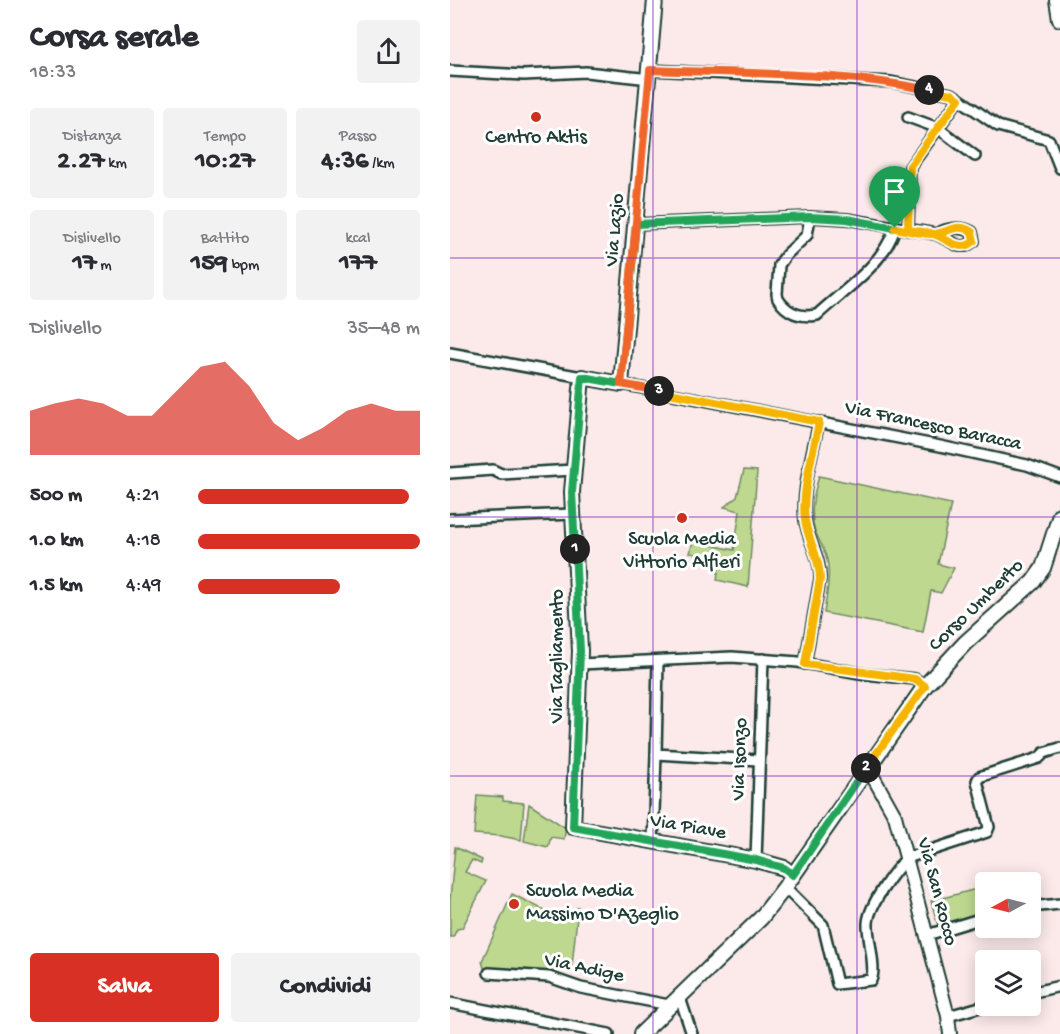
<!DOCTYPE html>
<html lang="it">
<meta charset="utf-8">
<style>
:root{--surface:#fff;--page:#f2f2f3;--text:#2b2b33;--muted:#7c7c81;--accent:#d93025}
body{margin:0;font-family:"Gochi Hand",sans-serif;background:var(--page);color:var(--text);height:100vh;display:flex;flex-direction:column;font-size:22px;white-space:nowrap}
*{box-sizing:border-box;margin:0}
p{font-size:20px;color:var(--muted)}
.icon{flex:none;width:33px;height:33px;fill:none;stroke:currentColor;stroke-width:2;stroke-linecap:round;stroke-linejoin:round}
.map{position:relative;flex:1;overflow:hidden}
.details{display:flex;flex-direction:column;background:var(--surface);width:450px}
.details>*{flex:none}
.needle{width:39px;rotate:263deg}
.buttons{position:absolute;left:525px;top:872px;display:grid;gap:12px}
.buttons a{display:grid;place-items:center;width:66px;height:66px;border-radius:6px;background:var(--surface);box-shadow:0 3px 15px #0003;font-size:30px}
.pin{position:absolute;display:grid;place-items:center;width:51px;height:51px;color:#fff;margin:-62px -26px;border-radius:50% 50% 50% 0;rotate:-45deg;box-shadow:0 0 6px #0007}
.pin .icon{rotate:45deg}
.km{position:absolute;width:30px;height:30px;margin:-15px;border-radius:50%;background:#222;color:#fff;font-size:16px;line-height:30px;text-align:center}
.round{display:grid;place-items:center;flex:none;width:63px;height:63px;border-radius:6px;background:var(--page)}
.head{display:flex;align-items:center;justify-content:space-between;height:102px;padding:0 30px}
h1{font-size:33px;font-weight:700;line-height:45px}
.figures{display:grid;grid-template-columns:repeat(3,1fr);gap:9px;height:102px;padding:6px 30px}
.figures div{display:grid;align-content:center;border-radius:6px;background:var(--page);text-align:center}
.figures b{font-size:26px;font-weight:700}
.figures small{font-size:16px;font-weight:400}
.figures p{font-size:16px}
.chart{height:168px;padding:12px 30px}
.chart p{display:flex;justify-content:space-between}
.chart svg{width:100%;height:108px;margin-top:6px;fill:var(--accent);opacity:.7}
.button{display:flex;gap:12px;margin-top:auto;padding:12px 30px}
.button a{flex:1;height:69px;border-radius:6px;background:var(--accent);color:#fff;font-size:24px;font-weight:700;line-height:69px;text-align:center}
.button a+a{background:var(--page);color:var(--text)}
ul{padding:0 30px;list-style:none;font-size:20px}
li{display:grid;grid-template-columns:96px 72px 1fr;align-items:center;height:45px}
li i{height:15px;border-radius:8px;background:var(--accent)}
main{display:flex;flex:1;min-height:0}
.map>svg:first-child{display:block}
.green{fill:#bed890;stroke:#6e8a62;stroke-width:1.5}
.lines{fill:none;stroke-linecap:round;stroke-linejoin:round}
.minor-casing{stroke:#1f3d34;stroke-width:14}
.tertiary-casing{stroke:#1f3d34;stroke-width:16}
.secondary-casing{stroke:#1f3d34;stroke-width:18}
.minor{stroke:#fff;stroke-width:9}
.tertiary{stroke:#fff;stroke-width:12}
.secondary{stroke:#fff;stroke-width:14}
.split-1-casing{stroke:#fff;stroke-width:12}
.split-2-casing{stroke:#fff;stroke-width:12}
.split-3-casing{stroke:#fff;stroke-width:12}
.split-4-casing{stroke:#fff;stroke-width:12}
.split-5-casing{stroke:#fff;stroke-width:12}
.split-1{stroke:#22a559;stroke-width:8}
.split-2{stroke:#22a559;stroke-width:8}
.split-3{stroke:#f5b400;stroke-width:8}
.split-4{stroke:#f0652b;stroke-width:8}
.split-5{stroke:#f5b400;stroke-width:8}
.grid{fill:none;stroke:#7b2cbf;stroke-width:1.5;stroke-opacity:0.55}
.poi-dot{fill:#c8321e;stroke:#fff;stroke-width:2}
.labels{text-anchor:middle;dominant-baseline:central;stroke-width:6;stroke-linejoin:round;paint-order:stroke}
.poi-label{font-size:20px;fill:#1f3d34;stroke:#fff}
.street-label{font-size:20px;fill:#1f3d34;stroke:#fff}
</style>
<main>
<section class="details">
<div class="head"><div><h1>Corsa serale</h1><p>18:33</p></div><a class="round"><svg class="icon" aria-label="share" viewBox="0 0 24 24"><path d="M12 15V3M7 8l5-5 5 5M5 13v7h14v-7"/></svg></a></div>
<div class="figures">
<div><p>Distanza</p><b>2.27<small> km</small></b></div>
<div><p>Tempo</p><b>10:27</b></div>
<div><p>Passo</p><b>4:36<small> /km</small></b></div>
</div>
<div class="figures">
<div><p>Dislivello</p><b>17<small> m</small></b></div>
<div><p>Battito</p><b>159<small> bpm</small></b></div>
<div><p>kcal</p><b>177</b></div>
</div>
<div class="chart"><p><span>Dislivello</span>35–48 m</p>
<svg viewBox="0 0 160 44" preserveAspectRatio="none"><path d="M0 44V26L10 23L20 21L30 23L40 28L50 28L60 18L70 8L80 6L90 16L100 31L110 38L120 33L130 26L140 23L150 26L160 26V44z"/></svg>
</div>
<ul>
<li><b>500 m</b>4:21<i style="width:95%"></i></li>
<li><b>1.0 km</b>4:18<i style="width:100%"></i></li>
<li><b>1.5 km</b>4:49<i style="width:64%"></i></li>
</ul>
<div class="button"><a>Salva</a><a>Condividi</a></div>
</section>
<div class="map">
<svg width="610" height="1034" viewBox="0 0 610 1034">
<rect width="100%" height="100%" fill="#fceaea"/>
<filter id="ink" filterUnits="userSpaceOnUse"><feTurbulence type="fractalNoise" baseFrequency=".0167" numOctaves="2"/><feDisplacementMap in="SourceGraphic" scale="12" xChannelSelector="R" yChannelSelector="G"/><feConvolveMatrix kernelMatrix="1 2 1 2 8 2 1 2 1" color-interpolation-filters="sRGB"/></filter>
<g filter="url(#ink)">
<!-- green -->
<g class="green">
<path d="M 294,470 L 307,471 L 298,587 L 267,580 L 270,559 L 240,553 L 243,541 L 284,550 L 290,511 L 274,507 L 287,497 Z"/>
<path d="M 369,476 L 501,504 L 488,564 L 504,568 L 491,593 L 481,591 L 473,632 L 374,613 C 376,598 380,582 378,566 C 377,553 370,543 365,531 C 359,513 364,493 369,476 Z"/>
<path d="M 27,795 L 53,797 L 53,801 L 74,803 L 71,840 L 51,836 L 24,834 Z"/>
<path d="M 79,804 L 116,828 L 114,839 L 101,837 L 98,847 L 74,841 Z"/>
<path d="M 5,847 L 32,860 L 31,864 L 22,860 L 15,872 L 36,881 L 12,928 L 7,929 L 3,937 L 0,937 L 0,900 Z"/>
<path d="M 534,887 L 535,912 L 488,926 L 481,901 Z"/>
<path d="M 62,894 L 106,916 L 116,915 L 128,907 L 122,966 L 101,974 L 34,968 L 32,961 Z"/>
</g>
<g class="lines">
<defs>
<g id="minor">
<path d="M 200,70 L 441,82 L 502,94 L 548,126 L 599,140 L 610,168"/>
<path d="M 0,71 L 74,75 L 136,72 L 200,79"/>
<path d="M 458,117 L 488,128 L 525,156"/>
<path d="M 360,217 L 357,235 L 336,255 L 329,265 L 327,294 L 328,299 C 337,313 351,318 367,315 C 395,289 433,265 445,228"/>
<path d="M 186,224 L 360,217 L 397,219 L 486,234 L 509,246 L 516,246 L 524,241 L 522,232 C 511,226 497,228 486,234"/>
<path d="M 458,230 L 460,167 L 509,99"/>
<path d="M 0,353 L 132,377"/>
<path d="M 171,384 L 490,446 L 577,465 L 610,477"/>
<path d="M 0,473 L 43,470 L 51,474 L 124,470"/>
<path d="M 0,519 L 123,514"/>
<path d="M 208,661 L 206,754 L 308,760"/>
<path d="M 130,664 L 282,657 L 348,662 L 415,674 L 465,679 L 475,686"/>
<path d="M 355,664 L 370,579 C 371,558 358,541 355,520 C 351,493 363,450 369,422"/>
<path d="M 203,842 L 206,754"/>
<path d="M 306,860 L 313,659"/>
<path d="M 335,887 L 373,925 L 387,984 L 421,980 C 427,968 417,938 418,923 C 419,905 444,871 457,858 L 537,832 L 539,827 L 527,781 L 529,777 L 589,758 L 594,753 L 610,748"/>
<path d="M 580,907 L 610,904"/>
<path d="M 477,935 L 536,917"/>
<path d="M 39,973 L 99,977 L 131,988 L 219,1005"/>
<path d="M 580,993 L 610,986"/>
<path d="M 229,995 L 242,1034"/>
<path d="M 0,1003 L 159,1034"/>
<path d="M 498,1016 L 537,1005"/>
</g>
<path id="tertiary" d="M 417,766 L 445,816 L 498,1016 L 500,1034"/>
<g id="secondary">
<path d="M 205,0 L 171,384 L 132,377 L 122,492 L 130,651 L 123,827 L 306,860 L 334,868 L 343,875"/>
<path d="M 607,0 L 610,19"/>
<path d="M 191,1034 L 311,918 L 335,887 L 475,686 L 515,643 L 583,582 L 593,568 L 610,515"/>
</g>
</defs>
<!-- minor casing -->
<use href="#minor" class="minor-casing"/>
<!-- tertiary casing -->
<use href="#tertiary" class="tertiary-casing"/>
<!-- secondary casing -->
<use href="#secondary" class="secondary-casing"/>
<!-- minor -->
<use href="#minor" class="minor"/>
<!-- tertiary -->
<use href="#tertiary" class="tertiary"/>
<!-- secondary -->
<use href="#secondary" class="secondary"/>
</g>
</g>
<g class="lines" filter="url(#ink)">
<defs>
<path id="split-1" d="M 125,549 L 122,492 L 132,377 L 171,384 L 186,224 L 360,217 L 397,219 L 445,228"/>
<path id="split-2" d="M 125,549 L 130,651 L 123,827 L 306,860 L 334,868 L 343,875 L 416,768"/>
<path id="split-3" d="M 209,391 L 369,422 C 364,450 351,493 355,520 C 358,541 370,558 370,579 L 355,664 L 465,679 L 475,686 L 416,768"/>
<path id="split-4" d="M 209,391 L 171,384 L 200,70 C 293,74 388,71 479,90"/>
<path id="split-5" d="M 445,228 C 457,230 472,235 484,234 C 498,233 507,222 522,232 L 524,241 C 511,254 497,238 483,234 C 475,232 466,231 458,230 L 460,166 L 509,99 L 502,94 L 479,90"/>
</defs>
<!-- split-1 casing -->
<use href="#split-1" class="split-1-casing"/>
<!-- split-2 casing -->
<use href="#split-2" class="split-2-casing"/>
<!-- split-3 casing -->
<use href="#split-3" class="split-3-casing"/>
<!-- split-4 casing -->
<use href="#split-4" class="split-4-casing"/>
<!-- split-5 casing -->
<use href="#split-5" class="split-5-casing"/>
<!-- split-1 -->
<use href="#split-1" class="split-1"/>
<!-- split-2 -->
<use href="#split-2" class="split-2"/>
<!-- split-3 -->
<use href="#split-3" class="split-3"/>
<!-- split-4 -->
<use href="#split-4" class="split-4"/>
<!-- split-5 -->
<use href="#split-5" class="split-5"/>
</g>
<!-- grid -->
<path class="grid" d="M 203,0 L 203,1034M 407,0 L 407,1034M 0,258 L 610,258M 0,517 L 610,517M 0,776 L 610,776"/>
<!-- markers -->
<g class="poi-dot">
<circle cx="86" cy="117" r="6"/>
<circle cx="232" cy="518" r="6"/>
<circle cx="64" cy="904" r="6"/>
</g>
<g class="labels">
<!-- poi labels -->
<g class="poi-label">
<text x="86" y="138">Centro Aktis</text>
<text x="232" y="540">Scuola Media<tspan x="232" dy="23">Vittorio Alfieri</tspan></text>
<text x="76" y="892" text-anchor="start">Scuola Media<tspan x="76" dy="23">Massimo D'Azeglio</tspan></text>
</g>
<!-- street labels -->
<g class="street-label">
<text transform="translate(166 230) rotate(-85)">Via Lazio</text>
<text transform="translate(483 427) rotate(12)">Via Francesco Baracca</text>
<text transform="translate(527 606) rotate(-44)">Corso Umberto</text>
<text transform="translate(108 656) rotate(-90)">Via Tagliamento</text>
<text transform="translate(291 759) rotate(-88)">Via Isonzo</text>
<text transform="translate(238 828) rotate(10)">Via Piave</text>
<text transform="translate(486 892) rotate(75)">Via San Rocco</text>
<text transform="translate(134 969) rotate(12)">Via Adige</text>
</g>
</g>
</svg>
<div class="buttons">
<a><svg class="needle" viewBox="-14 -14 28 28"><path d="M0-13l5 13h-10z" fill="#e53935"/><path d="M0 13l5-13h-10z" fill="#7c7c81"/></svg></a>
<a><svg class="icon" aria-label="layers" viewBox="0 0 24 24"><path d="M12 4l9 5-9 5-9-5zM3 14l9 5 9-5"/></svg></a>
</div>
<div class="pin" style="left:445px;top:228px;background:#1e9e55"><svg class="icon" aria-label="arrive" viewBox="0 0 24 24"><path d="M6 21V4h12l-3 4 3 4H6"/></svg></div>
<b class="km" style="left:125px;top:549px">1</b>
<b class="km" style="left:416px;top:768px">2</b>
<b class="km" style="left:209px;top:391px">3</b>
<b class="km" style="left:479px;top:90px">4</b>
</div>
</main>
